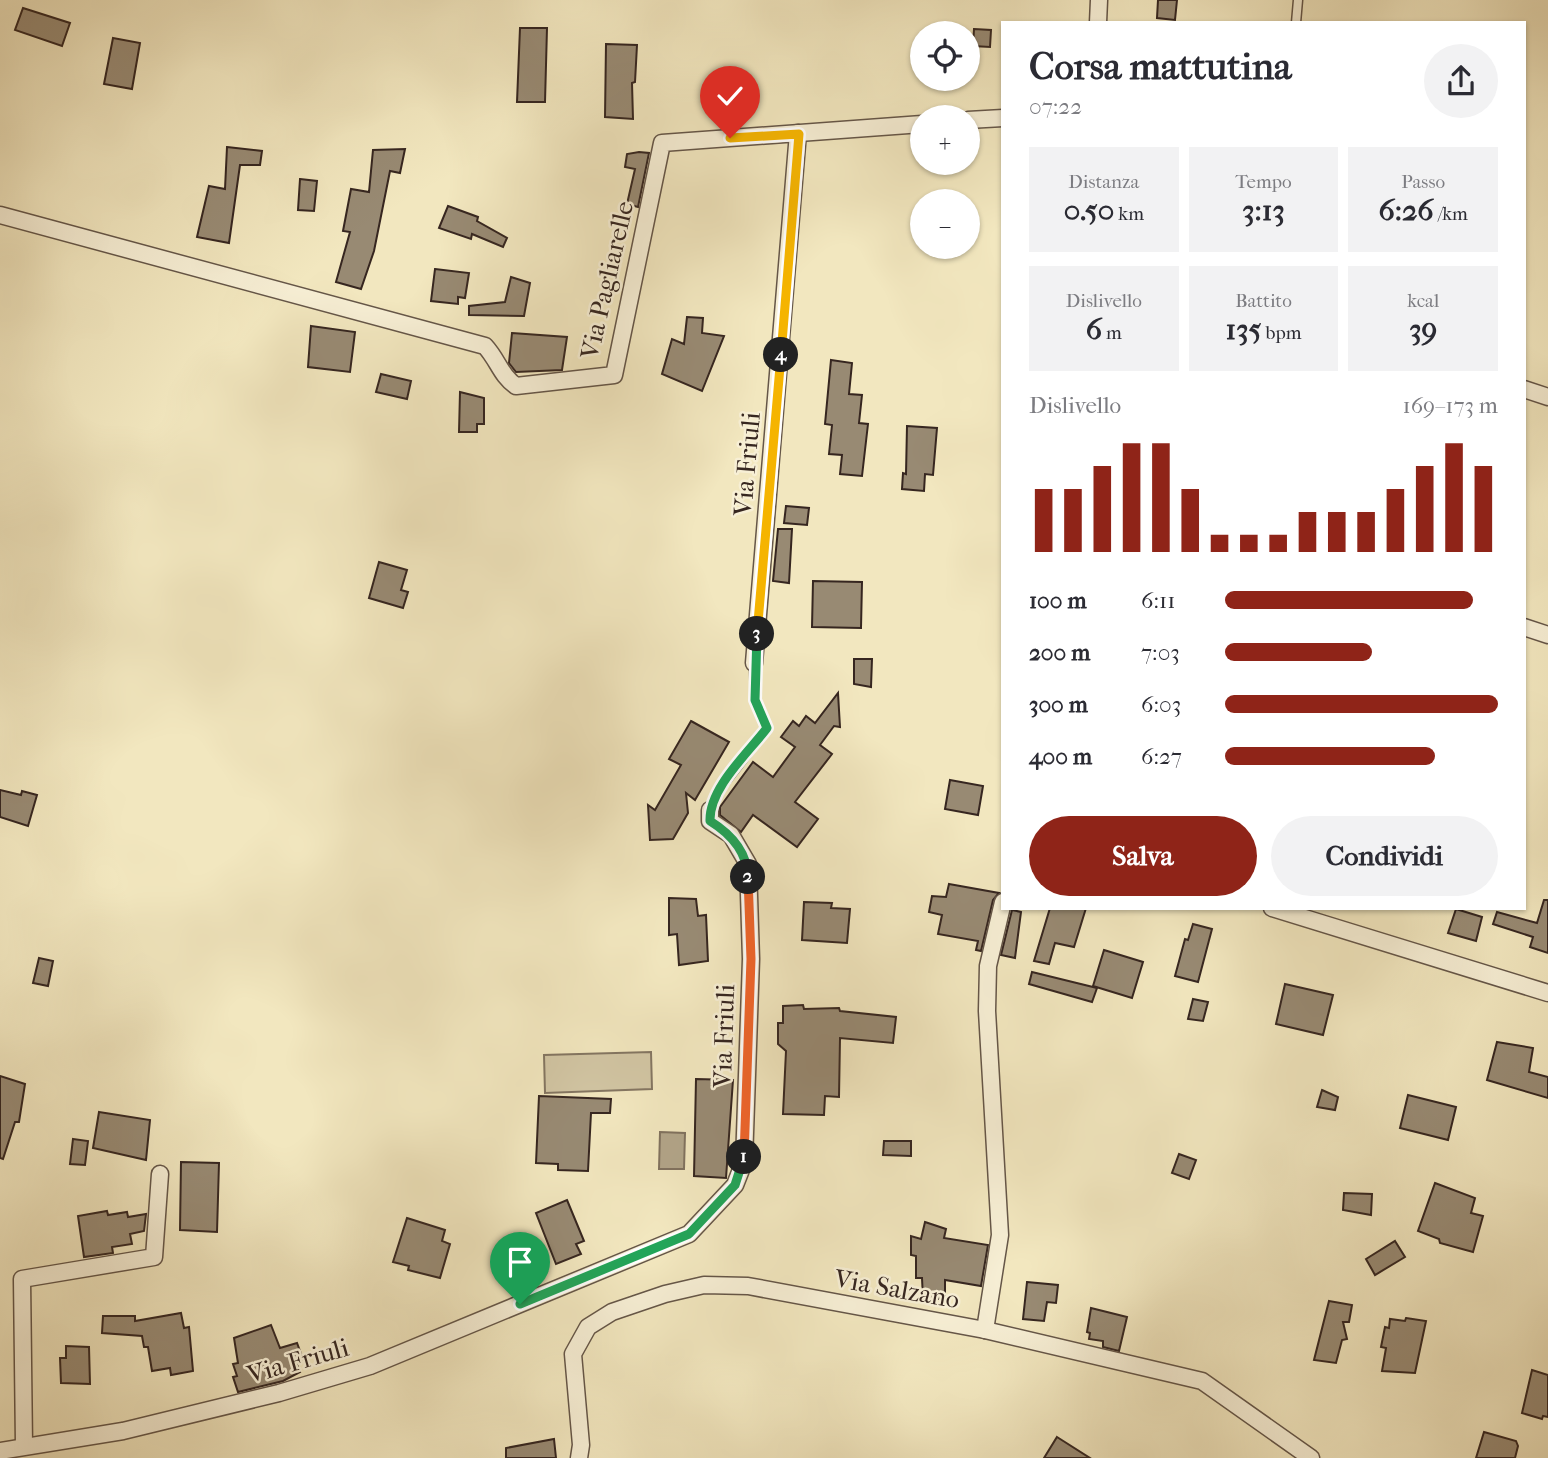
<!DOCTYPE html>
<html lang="it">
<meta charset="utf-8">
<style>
:root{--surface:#fff;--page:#f2f2f3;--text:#2b2b33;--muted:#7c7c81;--accent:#8f2418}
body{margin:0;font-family:"IM FELL French Canon",serif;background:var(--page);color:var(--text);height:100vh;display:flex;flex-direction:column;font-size:26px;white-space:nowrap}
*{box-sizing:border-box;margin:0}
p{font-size:23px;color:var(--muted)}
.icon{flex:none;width:38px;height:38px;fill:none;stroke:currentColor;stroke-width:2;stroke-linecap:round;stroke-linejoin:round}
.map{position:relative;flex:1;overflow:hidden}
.drawer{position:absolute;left:1001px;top:21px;width:525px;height:889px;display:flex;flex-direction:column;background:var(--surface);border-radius:0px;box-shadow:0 2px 5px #0004}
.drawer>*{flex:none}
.buttons{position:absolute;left:910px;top:21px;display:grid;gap:14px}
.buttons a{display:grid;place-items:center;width:70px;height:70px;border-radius:50%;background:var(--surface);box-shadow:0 2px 5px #0004;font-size:35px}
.pin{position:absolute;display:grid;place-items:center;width:60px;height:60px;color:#fff;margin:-72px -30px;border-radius:50% 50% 50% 0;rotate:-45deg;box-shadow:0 0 7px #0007}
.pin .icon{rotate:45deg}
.km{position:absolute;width:35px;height:35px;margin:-18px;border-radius:50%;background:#222;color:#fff;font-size:19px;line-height:35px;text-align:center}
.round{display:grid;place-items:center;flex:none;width:74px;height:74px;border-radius:37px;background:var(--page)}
.summary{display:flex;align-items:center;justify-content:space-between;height:119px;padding:0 28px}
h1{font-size:38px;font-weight:700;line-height:52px}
.metrics{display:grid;grid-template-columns:repeat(3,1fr);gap:10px;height:119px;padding:7px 28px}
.metrics div{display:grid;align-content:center;border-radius:0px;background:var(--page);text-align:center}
.metrics b{font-size:30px;font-weight:700}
.metrics small{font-size:19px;font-weight:400}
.metrics p{font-size:19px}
.chart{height:196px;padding:14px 28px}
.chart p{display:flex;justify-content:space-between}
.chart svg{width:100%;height:126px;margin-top:7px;stroke:var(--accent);stroke-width:6}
.button{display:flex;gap:14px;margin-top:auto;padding:14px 28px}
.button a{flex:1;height:80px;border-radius:42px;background:var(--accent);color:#fff;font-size:28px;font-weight:700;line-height:80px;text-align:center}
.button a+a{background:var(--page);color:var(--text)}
ul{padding:0 28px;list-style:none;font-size:23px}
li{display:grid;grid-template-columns:112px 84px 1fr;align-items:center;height:52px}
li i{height:18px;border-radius:9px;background:var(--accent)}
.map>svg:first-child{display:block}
.green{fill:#d2c6a4;stroke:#847662;stroke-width:2}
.water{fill:#b2a589;stroke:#80725f;stroke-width:2}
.building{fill:#988a73;stroke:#362620;stroke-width:2}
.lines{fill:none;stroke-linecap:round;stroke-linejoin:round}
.lane-casing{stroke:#655648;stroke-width:11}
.street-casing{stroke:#655648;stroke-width:19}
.lane{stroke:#f7efd5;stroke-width:8}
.street{stroke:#f7efd5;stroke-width:16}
.split-1-casing{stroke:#fff;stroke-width:14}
.split-2-casing{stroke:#fff;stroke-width:14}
.split-3-casing{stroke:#fff;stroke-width:14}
.split-4-casing{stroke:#fff;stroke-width:14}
.split-5-casing{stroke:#fff;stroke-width:14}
.split-1{stroke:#22a559;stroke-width:9}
.split-2{stroke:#f0652b;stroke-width:9}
.split-3{stroke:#22a559;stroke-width:9}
.split-4{stroke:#f5b400;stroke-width:9}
.split-5{stroke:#f5b400;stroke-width:9}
.labels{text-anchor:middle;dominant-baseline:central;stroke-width:5;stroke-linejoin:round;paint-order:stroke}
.street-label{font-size:26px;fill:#362620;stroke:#f7efd5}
</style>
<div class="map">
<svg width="1548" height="1458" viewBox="0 0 1548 1458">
<rect width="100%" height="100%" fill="#f2e7bf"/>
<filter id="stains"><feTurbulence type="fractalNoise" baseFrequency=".00286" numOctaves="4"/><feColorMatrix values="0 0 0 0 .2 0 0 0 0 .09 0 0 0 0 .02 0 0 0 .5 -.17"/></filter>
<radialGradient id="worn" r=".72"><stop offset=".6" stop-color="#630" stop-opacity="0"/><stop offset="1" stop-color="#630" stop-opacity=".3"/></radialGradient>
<!-- green -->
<path class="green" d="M 651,1052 L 652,1089 L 545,1093 L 544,1055 Z"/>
<!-- water -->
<path class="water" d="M 660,1132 L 685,1133 L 684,1169 L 659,1169 Z"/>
<!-- building -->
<g class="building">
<path d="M 1158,0 L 1177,0 L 1175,20 L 1157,18 Z"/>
<path d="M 23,8 L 70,23 L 62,46 L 15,30 Z"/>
<path d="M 520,28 L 547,28 L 545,102 L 517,102 Z"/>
<path d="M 974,29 L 991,30 L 990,47 L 973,46 Z"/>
<path d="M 113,38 L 140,43 L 132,89 L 104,84 Z"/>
<path d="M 606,44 L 637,45 L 635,82 L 632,83 L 633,119 L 605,117 Z"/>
<path d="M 227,147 L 262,151 L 260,165 L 240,165 L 229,243 L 197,237 L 209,186 L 225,189 Z"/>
<path d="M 405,149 L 400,173 L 390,171 L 374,251 L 361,289 L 336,282 L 350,232 L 343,231 L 351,189 L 369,192 L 373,150 Z"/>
<path d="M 639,152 L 649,153 L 638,207 L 627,204 L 635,169 L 625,167 L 627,154 Z"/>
<path d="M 300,179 L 317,181 L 314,211 L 298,210 Z"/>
<path d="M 448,206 L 478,217 L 477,221 L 507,238 L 503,247 L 472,234 L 471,239 L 439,228 Z"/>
<path d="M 435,269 L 469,273 L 465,298 L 458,297 L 458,304 L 431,301 Z"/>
<path d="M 511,277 L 530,283 L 524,316 L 469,315 L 469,306 L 505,302 Z"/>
<path d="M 687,317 L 703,318 L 702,333 L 724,336 L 702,391 L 662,374 L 672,339 L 684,344 Z"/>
<path d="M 311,326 L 355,332 L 350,372 L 308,367 Z"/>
<path d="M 512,333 L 567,337 L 562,370 L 516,372 L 509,363 Z"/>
<path d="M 831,360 L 852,363 L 849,394 L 862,395 L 859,423 L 868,424 L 862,476 L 840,474 L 842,455 L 829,454 L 832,425 L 825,424 Z"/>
<path d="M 381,374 L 411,381 L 407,399 L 376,392 Z"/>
<path d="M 460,392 L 484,398 L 484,424 L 477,424 L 477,432 L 459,432 Z"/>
<path d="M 907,426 L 937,428 L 933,475 L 925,474 L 924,491 L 902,489 L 903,473 L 906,474 Z"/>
<path d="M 786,506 L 809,508 L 807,525 L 784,523 Z"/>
<path d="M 778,529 L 792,529 L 789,583 L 773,581 Z"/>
<path d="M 379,562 L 407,570 L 401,590 L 408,592 L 403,608 L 369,598 Z"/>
<path d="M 813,581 L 862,582 L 861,628 L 812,627 Z"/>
<path d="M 854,659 L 872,659 L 871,687 L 854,684 Z"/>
<path d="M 838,693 L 840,727 L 834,726 L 820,745 L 832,754 L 795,802 L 818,819 L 797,847 L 753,815 L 741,832 L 720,815 L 720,807 L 753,762 L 773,777 L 795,747 L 781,737 L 793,721 L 799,726 L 806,716 L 815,723 Z"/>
<path d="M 691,721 L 729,742 L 695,800 L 686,793 L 688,813 L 673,839 L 650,840 L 648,805 L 655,810 L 681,765 L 669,759 Z"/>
<path d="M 950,780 L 983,786 L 978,815 L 945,809 Z"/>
<path d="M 0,790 L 21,795 L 22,791 L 37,795 L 28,826 L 0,817 Z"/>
<path d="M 949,884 L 999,893 L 993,900 L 981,951 L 976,950 L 978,941 L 938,934 L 942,915 L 929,912 L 932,896 L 946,897 Z"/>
<path d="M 669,898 L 696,899 L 698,916 L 706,915 L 708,961 L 679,965 L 677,934 L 669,935 Z"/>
<path d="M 1544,900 L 1548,900 L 1548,953 L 1530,947 L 1533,937 L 1493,924 L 1497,912 L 1537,923 Z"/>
<path d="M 804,902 L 832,903 L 831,908 L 850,909 L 847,943 L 802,940 Z"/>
<path d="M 1050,908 L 1086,908 L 1074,947 L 1055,943 L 1049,964 L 1034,961 Z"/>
<path d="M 1456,909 L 1482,917 L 1476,941 L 1448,933 Z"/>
<path d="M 1012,910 L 1021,912 L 1015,958 L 1001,955 Z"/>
<path d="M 1193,924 L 1212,929 L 1198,982 L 1175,976 L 1185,939 L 1188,940 Z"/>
<path d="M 1104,950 L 1143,962 L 1132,998 L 1093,986 Z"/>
<path d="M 39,958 L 53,961 L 48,986 L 33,983 Z"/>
<path d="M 1032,972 L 1097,988 L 1092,1002 L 1029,984 Z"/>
<path d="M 1285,984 L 1333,995 L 1323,1035 L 1276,1024 Z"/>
<path d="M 1193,999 L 1208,1002 L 1203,1021 L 1188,1019 Z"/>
<path d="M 803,1005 L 804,1009 L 839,1008 L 840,1011 L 896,1017 L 893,1043 L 840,1038 L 839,1097 L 825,1096 L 824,1115 L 783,1114 L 786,1051 L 778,1044 L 778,1023 L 783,1023 L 783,1006 Z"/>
<path d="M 1497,1042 L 1533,1048 L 1529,1072 L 1548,1077 L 1548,1098 L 1487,1080 Z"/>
<path d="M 0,1076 L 25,1084 L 19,1122 L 15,1122 L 3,1159 L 0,1158 Z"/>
<path d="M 696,1079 L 733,1080 L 726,1178 L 694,1176 Z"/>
<path d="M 1322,1090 L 1338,1097 L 1335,1110 L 1317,1107 Z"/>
<path d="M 1408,1095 L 1456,1107 L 1448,1140 L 1400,1128 Z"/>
<path d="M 539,1096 L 611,1099 L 610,1113 L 591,1113 L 588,1171 L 558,1170 L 558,1164 L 536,1163 Z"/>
<path d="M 99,1112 L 150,1120 L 146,1160 L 93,1148 Z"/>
<path d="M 73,1139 L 88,1141 L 85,1165 L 70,1164 Z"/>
<path d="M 884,1141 L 911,1141 L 911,1156 L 883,1155 Z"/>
<path d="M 1179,1154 L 1196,1160 L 1189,1179 L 1172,1173 Z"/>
<path d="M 181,1162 L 219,1163 L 217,1232 L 180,1230 Z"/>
<path d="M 1435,1183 L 1475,1198 L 1471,1213 L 1483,1216 L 1473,1252 L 1440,1243 L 1439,1239 L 1418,1231 Z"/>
<path d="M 1344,1193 L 1372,1194 L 1371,1215 L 1343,1210 Z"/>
<path d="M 567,1200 L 584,1241 L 576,1244 L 581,1254 L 556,1264 L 536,1213 Z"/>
<path d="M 107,1211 L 108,1215 L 127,1212 L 128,1217 L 146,1214 L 144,1231 L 130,1234 L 132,1244 L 112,1247 L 113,1253 L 84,1257 L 78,1216 Z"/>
<path d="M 407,1218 L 445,1230 L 442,1241 L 450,1244 L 440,1278 L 408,1270 L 409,1266 L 393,1262 Z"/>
<path d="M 925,1222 L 946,1229 L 944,1238 L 988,1245 L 981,1286 L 945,1280 L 945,1299 L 923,1299 L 922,1278 L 916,1278 L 916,1256 L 911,1255 L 911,1236 L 921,1239 Z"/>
<path d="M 1395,1241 L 1405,1257 L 1375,1275 L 1366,1259 Z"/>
<path d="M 1027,1282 L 1058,1285 L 1056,1303 L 1047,1302 L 1044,1321 L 1023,1319 Z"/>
<path d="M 1329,1301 L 1352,1305 L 1349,1322 L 1343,1322 L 1347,1339 L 1342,1340 L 1336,1363 L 1314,1360 Z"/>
<path d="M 1091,1308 L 1127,1317 L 1119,1351 L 1103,1347 L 1103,1341 L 1089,1339 L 1090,1333 L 1087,1332 Z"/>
<path d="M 181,1313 L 184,1328 L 189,1327 L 193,1371 L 171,1375 L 170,1368 L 152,1371 L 148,1347 L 144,1347 L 142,1336 L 102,1333 L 103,1316 L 135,1316 L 135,1321 Z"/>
<path d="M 1406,1318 L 1426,1321 L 1415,1373 L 1382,1371 L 1386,1348 L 1381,1347 L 1385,1327 L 1389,1328 L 1390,1319 L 1405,1321 Z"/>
<path d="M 271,1325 L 280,1348 L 297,1343 L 303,1359 L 296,1362 L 300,1372 L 283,1381 L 238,1392 L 233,1377 L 237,1376 L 233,1364 L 238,1363 L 234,1338 Z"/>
<path d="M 66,1346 L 89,1347 L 90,1384 L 61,1383 L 60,1358 L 66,1358 Z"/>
<path d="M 1532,1370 L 1548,1375 L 1548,1417 L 1543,1416 L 1542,1419 L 1522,1413 Z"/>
<path d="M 1484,1432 L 1516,1441 L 1518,1446 L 1515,1458 L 1476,1458 Z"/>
<path d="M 1057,1437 L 1090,1458 L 1044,1458 Z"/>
<path d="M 554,1439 L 556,1458 L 506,1458 L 506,1448 Z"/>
</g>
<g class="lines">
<defs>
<g id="lane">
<path d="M 1296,23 L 1298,0"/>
<path d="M 710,810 L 722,786 L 767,728 L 755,700 L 754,663"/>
</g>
<g id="street">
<path d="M 1098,23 L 1099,0"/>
<path d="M 968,120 L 1003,118"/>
<path d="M 0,215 L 485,346 C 498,360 501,376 516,386 L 614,375 L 662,143 L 922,124"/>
<path d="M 1524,389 L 1548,397"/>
<path d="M 1524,627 L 1548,635"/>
<path d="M 754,663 L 798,133"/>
<path d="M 1272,908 L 1548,993"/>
<path d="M 985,1330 L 1000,1235 L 987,1011 L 988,966 L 1003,902"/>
<path d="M 24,1446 L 22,1279 L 154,1257 L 160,1174"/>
<path d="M 0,1451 L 123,1431 L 279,1393 L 370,1366 L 689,1234 L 735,1185 L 744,1162 L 751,959 L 748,864 L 731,835 L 710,821 L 710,810"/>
<path d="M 579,1458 L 581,1445 L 573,1354 L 588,1327 L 612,1312 L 665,1294 L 704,1285 L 748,1286 L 985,1330 L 1202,1381 L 1311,1458"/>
</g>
</defs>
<!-- lane casing -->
<use href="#lane" class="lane-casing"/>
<!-- street casing -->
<use href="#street" class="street-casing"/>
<!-- lane -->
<use href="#lane" class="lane"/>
<!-- street -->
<use href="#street" class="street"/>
</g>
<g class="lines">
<defs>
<path id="split-1" d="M 520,1304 L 689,1234 L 735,1185 L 744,1157"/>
<path id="split-2" d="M 744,1157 L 751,959 L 748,877"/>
<path id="split-3" d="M 748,877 C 747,851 731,834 710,821 C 709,788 748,753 767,728 L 755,700 L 757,634"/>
<path id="split-4" d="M 757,634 L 781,355"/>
<path id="split-5" d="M 730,138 L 799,134 L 781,355"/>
</defs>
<!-- split-1 casing -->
<use href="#split-1" class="split-1-casing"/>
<!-- split-2 casing -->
<use href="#split-2" class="split-2-casing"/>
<!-- split-3 casing -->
<use href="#split-3" class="split-3-casing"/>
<!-- split-4 casing -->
<use href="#split-4" class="split-4-casing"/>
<!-- split-5 casing -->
<use href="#split-5" class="split-5-casing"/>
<!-- split-1 -->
<use href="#split-1" class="split-1"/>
<!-- split-2 -->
<use href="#split-2" class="split-2"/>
<!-- split-3 -->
<use href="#split-3" class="split-3"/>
<!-- split-4 -->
<use href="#split-4" class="split-4"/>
<!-- split-5 -->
<use href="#split-5" class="split-5"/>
</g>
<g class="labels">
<!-- street labels -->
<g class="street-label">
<text transform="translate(607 280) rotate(-77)">Via Pagliarelle</text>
<text transform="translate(747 464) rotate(-85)">Via Friuli</text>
<text transform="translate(724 1036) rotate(-88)">Via Friuli</text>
<text transform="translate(897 1289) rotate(10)">Via Salzano</text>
<text transform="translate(298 1361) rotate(-16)">Via Friuli</text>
</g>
</g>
<rect width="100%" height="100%" filter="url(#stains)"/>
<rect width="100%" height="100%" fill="url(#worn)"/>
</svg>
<div class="buttons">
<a><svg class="icon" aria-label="locate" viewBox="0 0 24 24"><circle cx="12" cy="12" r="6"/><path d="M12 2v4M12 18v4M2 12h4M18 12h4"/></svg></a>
<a>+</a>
<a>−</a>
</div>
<div class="pin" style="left:520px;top:1304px;background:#1e9e55"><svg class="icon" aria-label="arrive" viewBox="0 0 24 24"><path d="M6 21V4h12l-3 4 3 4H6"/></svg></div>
<div class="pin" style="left:730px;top:138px;background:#d93025"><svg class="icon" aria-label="check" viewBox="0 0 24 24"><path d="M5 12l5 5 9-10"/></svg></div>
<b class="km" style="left:744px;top:1157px">1</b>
<b class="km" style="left:748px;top:877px">2</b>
<b class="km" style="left:757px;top:634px">3</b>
<b class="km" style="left:781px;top:355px">4</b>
<section class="drawer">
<div class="summary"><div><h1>Corsa mattutina</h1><p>07:22</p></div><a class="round"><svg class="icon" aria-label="share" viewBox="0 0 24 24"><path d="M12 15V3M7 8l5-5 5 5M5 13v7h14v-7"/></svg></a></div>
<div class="metrics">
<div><p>Distanza</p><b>0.50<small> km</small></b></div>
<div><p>Tempo</p><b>3:13</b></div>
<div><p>Passo</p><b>6:26<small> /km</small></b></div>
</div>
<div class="metrics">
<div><p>Dislivello</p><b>6<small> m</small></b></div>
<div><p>Battito</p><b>135<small> bpm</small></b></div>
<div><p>kcal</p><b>39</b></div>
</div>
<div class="chart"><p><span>Dislivello</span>169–173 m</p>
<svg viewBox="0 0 160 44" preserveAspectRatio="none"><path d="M5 44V22M15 44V22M25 44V14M35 44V6M45 44V6M55 44V22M65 44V38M75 44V38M85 44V38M95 44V30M105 44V30M115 44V30M125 44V22M135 44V14M145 44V6M155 44V14"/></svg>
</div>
<ul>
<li><b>100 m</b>6:11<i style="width:91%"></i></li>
<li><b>200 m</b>7:03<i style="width:54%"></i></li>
<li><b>300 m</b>6:03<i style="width:100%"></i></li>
<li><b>400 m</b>6:27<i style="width:77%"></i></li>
</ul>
<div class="button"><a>Salva</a><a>Condividi</a></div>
</section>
</div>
